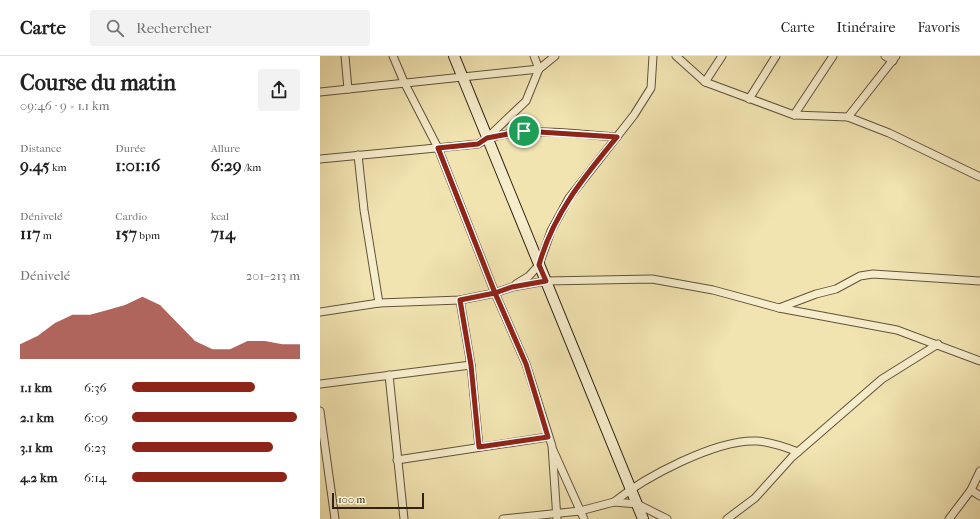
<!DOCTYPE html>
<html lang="fr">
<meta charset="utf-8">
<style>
:root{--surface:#fff;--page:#f2f2f2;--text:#222;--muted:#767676;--line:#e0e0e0;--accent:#8f2418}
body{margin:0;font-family:"IM FELL French Canon",serif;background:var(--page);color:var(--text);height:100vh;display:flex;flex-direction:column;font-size:15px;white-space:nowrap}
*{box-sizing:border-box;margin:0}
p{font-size:13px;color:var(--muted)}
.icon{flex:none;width:22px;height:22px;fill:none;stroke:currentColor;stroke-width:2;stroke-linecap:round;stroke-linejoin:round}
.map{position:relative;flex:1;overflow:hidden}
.panel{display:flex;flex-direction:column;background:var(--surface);width:320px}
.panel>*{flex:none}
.scale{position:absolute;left:12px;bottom:10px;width:92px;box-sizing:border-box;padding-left:4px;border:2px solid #322213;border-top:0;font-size:11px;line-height:14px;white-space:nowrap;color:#322213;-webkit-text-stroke:3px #f6edcc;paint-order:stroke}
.pin{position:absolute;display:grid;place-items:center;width:34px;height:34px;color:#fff;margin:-17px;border:2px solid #fff;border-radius:50%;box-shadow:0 1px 4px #0007}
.round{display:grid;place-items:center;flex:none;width:42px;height:42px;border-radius:4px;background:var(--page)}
.summary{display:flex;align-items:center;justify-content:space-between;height:68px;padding:0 20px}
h1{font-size:22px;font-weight:800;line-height:30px}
.stats{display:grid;grid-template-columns:repeat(3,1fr);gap:6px;height:68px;padding:4px 20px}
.stats div{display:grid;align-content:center}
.stats b{font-size:17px;font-weight:800}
.stats small{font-size:11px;font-weight:400}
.stats p{font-size:11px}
.chart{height:112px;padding:8px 20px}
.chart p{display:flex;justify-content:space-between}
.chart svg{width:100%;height:72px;margin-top:4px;fill:var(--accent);opacity:.7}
ul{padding:0 20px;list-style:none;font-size:13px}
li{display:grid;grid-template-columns:64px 48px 1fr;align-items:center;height:30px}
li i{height:10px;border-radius:5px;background:var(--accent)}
header{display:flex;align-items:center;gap:24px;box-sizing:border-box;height:56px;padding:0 20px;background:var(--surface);border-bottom:1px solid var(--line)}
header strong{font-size:19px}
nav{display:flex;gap:22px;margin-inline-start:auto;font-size:14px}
.search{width:280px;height:36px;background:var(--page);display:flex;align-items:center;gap:10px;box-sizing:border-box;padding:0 14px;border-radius:4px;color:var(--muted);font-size:15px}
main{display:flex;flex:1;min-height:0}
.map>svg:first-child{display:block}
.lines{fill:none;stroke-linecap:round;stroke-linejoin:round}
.street-casing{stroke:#62523a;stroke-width:9}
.secondary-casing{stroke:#322213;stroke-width:12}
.street{stroke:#f6edcc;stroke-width:7}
.secondary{stroke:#f6edcc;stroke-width:10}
.route-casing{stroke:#fff;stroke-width:8}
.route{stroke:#8f2418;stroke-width:5}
</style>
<header>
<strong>Carte</strong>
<div class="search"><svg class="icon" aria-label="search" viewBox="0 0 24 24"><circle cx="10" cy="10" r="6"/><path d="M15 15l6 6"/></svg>Rechercher</div>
<nav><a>Carte</a><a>Itinéraire</a><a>Favoris</a></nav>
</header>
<main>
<section class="panel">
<div class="summary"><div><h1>Course du matin</h1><p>09:46 · 9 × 1.1 km</p></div><a class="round"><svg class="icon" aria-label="share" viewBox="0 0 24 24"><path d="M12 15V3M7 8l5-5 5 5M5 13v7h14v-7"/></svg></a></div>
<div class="stats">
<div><p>Distance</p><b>9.45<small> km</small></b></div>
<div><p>Durée</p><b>1:01:16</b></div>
<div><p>Allure</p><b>6:29<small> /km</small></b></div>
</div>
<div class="stats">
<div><p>Dénivelé</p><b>117<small> m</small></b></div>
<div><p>Cardio</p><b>157<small> bpm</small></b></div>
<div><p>kcal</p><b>714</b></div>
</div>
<div class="chart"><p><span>Dénivelé</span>201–213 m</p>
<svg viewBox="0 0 160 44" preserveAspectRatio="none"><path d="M0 44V35L10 30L20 22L30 17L40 17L50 14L60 11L70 6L80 11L90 22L100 33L110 38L120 38L130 33L140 33L150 35L160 35V44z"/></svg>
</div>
<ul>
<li><b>1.1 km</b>6:36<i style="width:73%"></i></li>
<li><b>2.1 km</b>6:09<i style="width:98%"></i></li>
<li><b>3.1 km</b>6:23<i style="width:84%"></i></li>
<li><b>4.2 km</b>6:14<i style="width:92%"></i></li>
</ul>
</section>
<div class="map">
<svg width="660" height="463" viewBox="0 0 660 463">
<rect width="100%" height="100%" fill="#f1e4b1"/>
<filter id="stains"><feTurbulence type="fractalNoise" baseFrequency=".005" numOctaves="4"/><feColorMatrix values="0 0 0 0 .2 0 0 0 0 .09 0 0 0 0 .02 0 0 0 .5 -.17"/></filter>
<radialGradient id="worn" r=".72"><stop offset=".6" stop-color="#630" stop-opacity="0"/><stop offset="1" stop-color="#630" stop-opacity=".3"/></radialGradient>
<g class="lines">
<defs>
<g id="street">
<path d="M 25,0 L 28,33"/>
<path d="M 73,0 L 84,26 L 118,92 L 175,237 L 206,308 L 232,390 L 237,463"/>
<path d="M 356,0 L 385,26 L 474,59 L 528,61 L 569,77 L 660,121"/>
<path d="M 565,0 L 573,5"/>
<path d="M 385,26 L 402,0"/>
<path d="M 0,36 L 219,13 L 214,0"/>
<path d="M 429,43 L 456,0"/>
<path d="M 474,59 L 513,0"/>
<path d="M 528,61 L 576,0"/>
<path d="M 167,82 L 206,45 L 219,13 L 235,0"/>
<path d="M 38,99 L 44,154 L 59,247"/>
<path d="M 0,103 L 158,88 C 189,67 259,79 297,81"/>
<path d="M 196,228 L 209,220 L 219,209 L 231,175 L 249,142 L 314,59 L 331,32 L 333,0"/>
<path d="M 140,244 L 151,309 L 159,391"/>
<path d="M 459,252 L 496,238 L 516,233 L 540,220 L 553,218 L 660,225"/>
<path d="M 0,256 L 59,247 L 140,244 L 175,237 L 192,231 L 226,225 L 332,223 L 393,234 L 459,252 L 577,274 L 660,305"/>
<path d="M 69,319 L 84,463"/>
<path d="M 0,328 L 151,309"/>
<path d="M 0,355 L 15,463"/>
<path d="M 233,394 L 264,463"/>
<path d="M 77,404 L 228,381"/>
<path d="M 651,434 L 660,440"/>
<path d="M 294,446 C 325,421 396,383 437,385 C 451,386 465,391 478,396"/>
<path d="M 183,463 L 260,455 L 294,446 L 317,448 L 347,463"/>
<path d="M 407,463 L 435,442 L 472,401 L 562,323 L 618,288"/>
<path d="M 629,463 L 651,434 L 660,415"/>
</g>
<path id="secondary" d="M 134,0 L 323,463"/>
</defs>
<!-- street casing -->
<use href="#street" class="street-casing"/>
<!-- secondary casing -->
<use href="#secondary" class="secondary-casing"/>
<!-- street -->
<use href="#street" class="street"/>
<!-- secondary -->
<use href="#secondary" class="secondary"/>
</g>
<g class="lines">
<defs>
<path id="route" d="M 204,75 L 167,82 L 158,88 L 118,92 L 175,237 L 140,244 L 151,309 L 159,391 L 228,381 L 206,308 L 175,237 L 192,231 L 226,225 L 219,209 C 233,158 264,121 297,81 L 204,75"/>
</defs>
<!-- route casing -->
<use href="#route" class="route-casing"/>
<!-- route -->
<use href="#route" class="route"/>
</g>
<rect width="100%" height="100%" filter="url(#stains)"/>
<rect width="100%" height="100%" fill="url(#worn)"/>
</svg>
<div class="scale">100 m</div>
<div class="pin" style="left:204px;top:75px;background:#1e9e55"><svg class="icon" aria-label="arrive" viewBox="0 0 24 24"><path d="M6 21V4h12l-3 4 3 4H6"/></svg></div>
</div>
</main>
